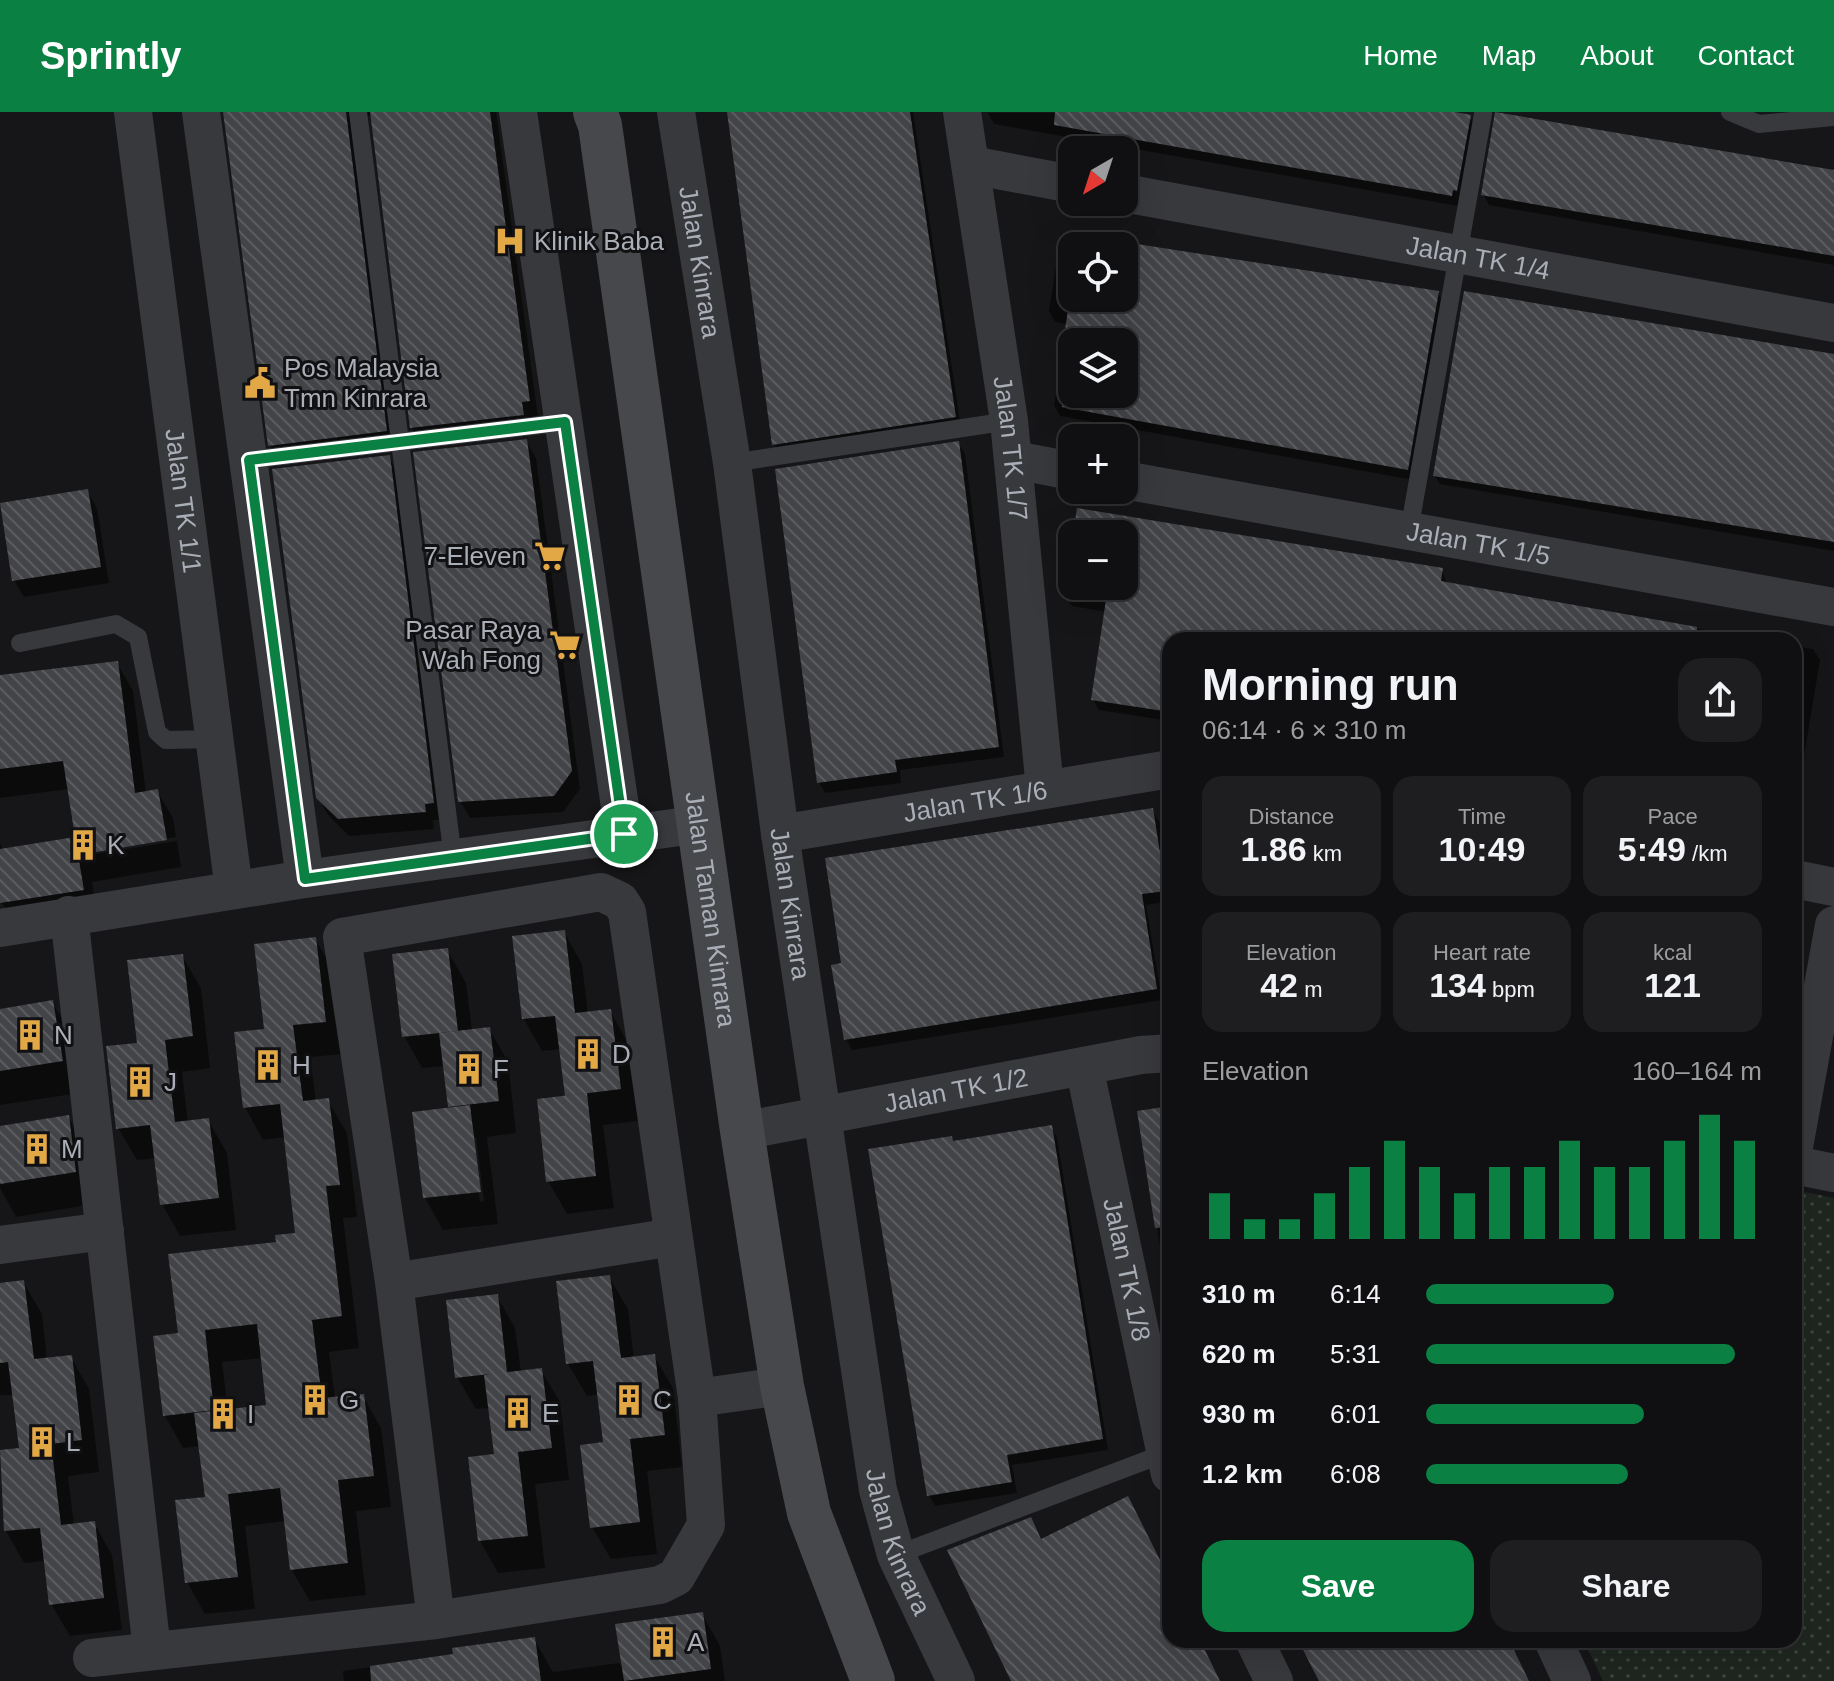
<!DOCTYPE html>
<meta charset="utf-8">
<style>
:root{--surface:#101012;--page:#1e1e20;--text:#f1f3f6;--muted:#9c9d9f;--line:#303032;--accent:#0b8043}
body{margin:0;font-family:Helvetica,sans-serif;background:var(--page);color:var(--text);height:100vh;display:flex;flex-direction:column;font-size:30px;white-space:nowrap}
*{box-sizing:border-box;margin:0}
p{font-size:26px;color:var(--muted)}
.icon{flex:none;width:44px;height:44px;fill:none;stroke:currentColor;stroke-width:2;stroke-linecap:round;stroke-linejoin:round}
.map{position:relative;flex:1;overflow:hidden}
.drawer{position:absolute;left:1162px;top:520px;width:640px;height:1016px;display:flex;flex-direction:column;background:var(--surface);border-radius:24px;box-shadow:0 8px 32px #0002,0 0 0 2px var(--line)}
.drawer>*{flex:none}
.needle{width:52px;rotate:219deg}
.controls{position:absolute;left:1058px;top:24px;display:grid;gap:16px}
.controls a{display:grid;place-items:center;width:80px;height:80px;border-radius:16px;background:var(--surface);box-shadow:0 8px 32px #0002,0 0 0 2px var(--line);font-size:40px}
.pin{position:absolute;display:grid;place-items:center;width:68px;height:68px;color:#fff;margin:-34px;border:4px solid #fff;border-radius:50%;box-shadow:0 2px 8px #0007}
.round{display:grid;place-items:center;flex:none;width:84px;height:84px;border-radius:24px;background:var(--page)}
.summary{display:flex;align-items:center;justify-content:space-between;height:136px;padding:0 40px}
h1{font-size:44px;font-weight:700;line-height:60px}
.metrics{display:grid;grid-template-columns:repeat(3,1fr);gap:12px;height:136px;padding:8px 40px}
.metrics div{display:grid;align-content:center;border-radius:20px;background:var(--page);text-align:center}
.metrics b{font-size:34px;font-weight:700}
.metrics small{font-size:22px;font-weight:400}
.metrics p{font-size:22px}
.chart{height:224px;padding:16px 40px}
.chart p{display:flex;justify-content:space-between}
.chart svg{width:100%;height:144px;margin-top:8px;stroke:var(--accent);stroke-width:6}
.primary-button{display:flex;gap:16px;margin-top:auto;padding:16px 40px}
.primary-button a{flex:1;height:92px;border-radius:24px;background:var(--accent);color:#fff;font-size:32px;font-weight:700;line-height:92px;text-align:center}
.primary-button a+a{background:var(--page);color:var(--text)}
ul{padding:0 40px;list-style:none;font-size:26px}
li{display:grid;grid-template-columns:128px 96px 1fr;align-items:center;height:60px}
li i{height:20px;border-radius:10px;background:var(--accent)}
header{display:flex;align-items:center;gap:48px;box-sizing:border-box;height:112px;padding:0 40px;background:var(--accent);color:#fff}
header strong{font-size:38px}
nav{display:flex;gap:44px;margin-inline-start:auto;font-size:28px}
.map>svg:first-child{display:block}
.park{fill:url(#park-dots)}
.shadow{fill:#0007;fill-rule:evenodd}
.building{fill:url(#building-back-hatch)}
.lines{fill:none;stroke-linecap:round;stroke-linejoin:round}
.lane{stroke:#38393d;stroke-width:18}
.street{stroke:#38393d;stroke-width:38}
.secondary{stroke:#46484c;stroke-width:44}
.route-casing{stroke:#fff;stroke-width:16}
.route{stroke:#0b8043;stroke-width:10}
.labels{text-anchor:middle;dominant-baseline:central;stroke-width:6;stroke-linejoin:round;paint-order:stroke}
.poi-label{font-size:26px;fill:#aaaeb7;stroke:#111113;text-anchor:start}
.street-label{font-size:26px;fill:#aaaeb7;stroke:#111113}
</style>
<header>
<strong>Sprintly</strong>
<nav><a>Home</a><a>Map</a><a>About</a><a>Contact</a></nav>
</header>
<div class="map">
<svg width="1834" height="1569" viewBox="0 0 1834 1569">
<defs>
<pattern id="park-dots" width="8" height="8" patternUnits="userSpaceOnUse" patternTransform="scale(2)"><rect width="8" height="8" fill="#1f261f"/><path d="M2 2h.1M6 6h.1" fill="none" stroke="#3d433d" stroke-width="1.8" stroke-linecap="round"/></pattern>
<pattern id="building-back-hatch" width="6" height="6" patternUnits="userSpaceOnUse" patternTransform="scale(2)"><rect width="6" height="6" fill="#434448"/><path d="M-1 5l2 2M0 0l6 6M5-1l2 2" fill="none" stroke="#5b5c60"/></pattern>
</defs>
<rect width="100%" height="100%" fill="#161618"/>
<!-- park -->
<path class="park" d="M 1794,1078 L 1834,1086 L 1834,1569 L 1603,1569 L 1584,1528 L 1794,1528 Z"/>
<!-- shadow -->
<g class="shadow">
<path d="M 225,0 L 496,0 L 538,305 L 422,333 L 412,316 L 373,5 L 366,4 L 395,336 L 280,350 L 270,333 Z"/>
<path d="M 729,0 L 913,0 L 961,316 L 780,343 L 774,332 Z"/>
<path d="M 1443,0 L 1469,5 L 1476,15 L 1458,94 L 994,12 L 988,1 Z"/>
<path d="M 1834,60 L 1834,153 L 1489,93 L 1483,82 Z"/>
<path d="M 1061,122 L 1438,181 L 1444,192 L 1413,368 L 1060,304 L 1054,293 L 1068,212 L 1055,210 L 1049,199 ZM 1072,134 L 1124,134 L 1124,186 L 1072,186 ZM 1072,230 L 1124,230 L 1124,282 L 1072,282 Z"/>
<path d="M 1834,244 L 1834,439 L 1440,372 L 1433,362 Z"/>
<path d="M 526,329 L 536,346 L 580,677 L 563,700 L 470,706 L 460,689 Z"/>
<path d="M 958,331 L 965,342 L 1004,645 L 900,658 L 901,671 L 825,681 L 819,670 Z"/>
<path d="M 389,345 L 398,362 L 442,708 L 433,708 L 434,717 L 349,724 L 328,703 L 318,685 Z"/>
<path d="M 87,379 L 97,396 L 109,471 L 24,485 L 14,468 Z"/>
<path d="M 1079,398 L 1442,458 L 1447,472 L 1762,528 L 1170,528 L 1170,609 L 1099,598 L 1093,588 L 1106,500 L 1072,494 L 1065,483 L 1072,441 L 1072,474 L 1124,474 L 1124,422 L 1075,422 Z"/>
<path d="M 1794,534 L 1813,537 L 1820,548 L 1794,705 Z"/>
<path d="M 117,551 L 133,579 L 146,681 L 157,679 L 173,706 L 176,725 L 88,739 L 88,743 L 177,729 L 181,755 L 92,770 L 98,805 L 19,817 L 0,788 L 0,729 L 2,739 L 74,727 L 79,734 L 69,677 L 0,686 L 0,565 Z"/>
<path d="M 1152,699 L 1159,709 L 1170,781 L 1170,789 L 1146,793 L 1162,888 L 852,938 L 846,927 L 843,853 Z"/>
<path d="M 564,820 L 582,852 L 588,902 L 610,899 L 628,931 L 638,1009 L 603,1013 L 614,1096 L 567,1102 L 548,1069 L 568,986 L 561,937 L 542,939 L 524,907 Z"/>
<path d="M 315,827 L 334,859 L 344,942 L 310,945 L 316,990 L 328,989 L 347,1021 L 357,1105 L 343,1106 L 359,1236 L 329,1240 L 335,1287 L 363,1284 L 381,1316 L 391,1395 L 356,1399 L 366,1483 L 310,1489 L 291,1457 L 286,1409 L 245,1414 L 255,1497 L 205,1502 L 187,1470 L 207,1386 L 200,1334 L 183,1336 L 165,1304 L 180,1223 L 278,1132 L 298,1123 L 286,1025 L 263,1028 L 245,995 L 267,919 ZM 263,1246 L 269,1295 L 228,1299 L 222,1250 Z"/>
<path d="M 447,838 L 466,871 L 472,919 L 489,917 L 508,949 L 516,1021 L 487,1025 L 498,1112 L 443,1118 L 425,1086 L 451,997 L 445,954 L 422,956 L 404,924 ZM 472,1026 L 476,1026 L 484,1089 L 480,1090 Z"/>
<path d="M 182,844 L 201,876 L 210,956 L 182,960 L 188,1011 L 208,1008 L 227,1041 L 236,1118 L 180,1124 L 162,1092 L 156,1046 L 137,1048 L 118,1016 L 139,933 Z"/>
<path d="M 52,890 L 71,922 L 80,981 L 0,993 L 0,899 Z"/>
<path d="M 1170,996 L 1170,1202 L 1140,1000 Z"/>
<path d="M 68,1005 L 87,1037 L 93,1092 L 16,1105 L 0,1076 L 0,1016 Z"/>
<path d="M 1051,1016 L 1057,1026 L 1108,1338 L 1012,1353 L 1017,1381 L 935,1394 L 929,1383 L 954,1031 Z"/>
<path d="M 609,1165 L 628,1197 L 634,1247 L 654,1244 L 673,1276 L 682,1355 L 647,1359 L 657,1442 L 611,1447 L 592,1415 L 605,1332 L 599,1282 L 587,1284 L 568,1252 Z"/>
<path d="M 23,1170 L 42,1202 L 47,1248 L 71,1245 L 89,1277 L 99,1360 L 68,1364 L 74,1413 L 94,1411 L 112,1443 L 122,1518 L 70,1524 L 51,1492 L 46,1449 L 24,1451 L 6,1419 L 0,1340 L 21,1338 L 15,1283 L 0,1283 L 0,1173 Z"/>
<path d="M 497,1184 L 515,1216 L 521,1260 L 541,1258 L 560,1290 L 569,1368 L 535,1372 L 545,1456 L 498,1461 L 480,1429 L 496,1344 L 490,1296 L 476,1297 L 457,1265 Z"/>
<path d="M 702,1502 L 720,1534 L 725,1569 L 344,1569 L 343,1559 L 455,1543 L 534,1527 L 553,1560 L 619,1551 L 624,1558 Z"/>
</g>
<!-- building -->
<g class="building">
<path d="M 223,0 L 346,0 L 387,319 L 268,334 Z"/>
<path d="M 370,0 L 490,0 L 530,289 L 522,290 L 524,303 L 410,316 Z"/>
<path d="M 727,0 L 910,0 L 956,305 L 772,333 Z"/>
<path d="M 1055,0 L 1455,0 L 1471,3 L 1457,79 L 1453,78 L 1452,84 L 1054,13 Z"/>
<path d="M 1495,0 L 1834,58 L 1834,144 L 1481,83 Z"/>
<path d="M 1124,130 L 1439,179 L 1408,358 L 1062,295 L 1063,282 L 1124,282 L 1124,230 L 1063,230 L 1070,186 L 1124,186 Z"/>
<path d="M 1464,179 L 1834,242 L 1834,430 L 1433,364 Z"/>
<path d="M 527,327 L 572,659 L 554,684 L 458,690 L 413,340 Z"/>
<path d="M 959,329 L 999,635 L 895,648 L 897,660 L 817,671 L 775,357 Z"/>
<path d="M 390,343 L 434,691 L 425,692 L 426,700 L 338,707 L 316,686 L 272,357 Z"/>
<path d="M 88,377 L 101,455 L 12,469 L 0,391 Z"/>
<path d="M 1077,396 L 1443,456 L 1441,469 L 1697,515 L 1696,528 L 1170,528 L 1170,600 L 1091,588 L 1108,474 L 1124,474 L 1124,422 L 1073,422 Z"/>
<path d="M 118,549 L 135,681 L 158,677 L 167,728 L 78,743 L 84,778 L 0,791 L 0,737 L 75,725 L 76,731 L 63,649 L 0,657 L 0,563 Z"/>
<path d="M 1153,696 L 1166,779 L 1142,782 L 1157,877 L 844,928 L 831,853 L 841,851 L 825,746 Z"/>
<path d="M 565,818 L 575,901 L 611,897 L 621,977 L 565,984 L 555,904 L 522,907 L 512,824 Z"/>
<path d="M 316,825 L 326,910 L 293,913 L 303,989 L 329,986 L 340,1073 L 326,1074 L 342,1204 L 312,1208 L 322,1286 L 364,1282 L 374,1364 L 338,1368 L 348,1451 L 290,1458 L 280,1376 L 228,1382 L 238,1465 L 185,1471 L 175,1388 L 205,1385 L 194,1301 L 266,1293 L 257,1212 L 205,1218 L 214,1298 L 163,1304 L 153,1224 L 178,1221 L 168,1142 L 276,1130 L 275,1123 L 295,1121 L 280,992 L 243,996 L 234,920 L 264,917 L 254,832 Z"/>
<path d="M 448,836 L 458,919 L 402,925 L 392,842 Z"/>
<path d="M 183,842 L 193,924 L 165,928 L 175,1010 L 209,1006 L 219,1086 L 160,1093 L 150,1013 L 116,1017 L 106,934 L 137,931 L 127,848 Z"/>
<path d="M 53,888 L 63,949 L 0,959 L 0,897 Z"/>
<path d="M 490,915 L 499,989 L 448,995 L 439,921 Z"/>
<path d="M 587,981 L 596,1064 L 546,1070 L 537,987 Z"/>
<path d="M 470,993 L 481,1080 L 423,1086 L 412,1000 Z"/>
<path d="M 1170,994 L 1170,1115 L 1155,1116 L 1137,999 Z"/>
<path d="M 69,1003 L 76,1060 L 0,1072 L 0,1014 Z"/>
<path d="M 1052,1013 L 1103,1327 L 1007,1343 L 1012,1370 L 927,1384 L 868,1037 L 952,1024 L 953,1029 Z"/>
<path d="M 610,1163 L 621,1246 L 655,1242 L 665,1323 L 630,1327 L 640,1410 L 590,1416 L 580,1333 L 603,1330 L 593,1249 L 566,1252 L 556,1169 Z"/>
<path d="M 24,1168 L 34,1247 L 72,1243 L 82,1328 L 51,1332 L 61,1413 L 95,1409 L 104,1486 L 49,1493 L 40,1416 L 4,1419 L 0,1338 L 19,1336 L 8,1250 L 0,1251 L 0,1171 Z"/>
<path d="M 498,1182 L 507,1260 L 542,1256 L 552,1336 L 518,1340 L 528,1424 L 478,1429 L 468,1345 L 494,1342 L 484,1263 L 490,1262 L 455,1266 L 446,1188 Z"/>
<path d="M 1128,1384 L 1170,1468 L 1170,1528 L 1200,1528 L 1220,1569 L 1011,1569 L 947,1438 L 1031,1405 L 1041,1427 Z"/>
<path d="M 703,1500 L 711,1557 L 624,1569 L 615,1512 Z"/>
<path d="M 535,1525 L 541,1569 L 371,1569 L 370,1554 L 453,1542 L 452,1536 Z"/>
<path d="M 1298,1528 L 1509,1528 L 1529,1569 L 1319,1569 Z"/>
</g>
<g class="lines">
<!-- lane -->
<g class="lane">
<path d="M 358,0 L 453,746"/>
<path d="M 1730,0 L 1759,12 L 1834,5"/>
<path d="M 249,348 L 565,310"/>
<path d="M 732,351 L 1009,309"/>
<path d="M 1409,419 L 1483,2"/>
<path d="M 20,531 L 116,512 L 138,525 L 157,620 L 166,628 L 215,627"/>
<path d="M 896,1443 L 1163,1342"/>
</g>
<!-- street -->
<g class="street">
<path id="s1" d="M 133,0 L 234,778"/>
<path d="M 201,0 L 305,767"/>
<path d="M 518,0 L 624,722"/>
<path id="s2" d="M 676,0 L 732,351 L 780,722 L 878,1378 L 896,1443 L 956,1569"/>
<path id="s3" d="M 962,0 L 1009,309 L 1045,677"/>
<path d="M 971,53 L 1072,72"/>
<path id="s4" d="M 1124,81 L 1834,211"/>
<path d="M 1014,348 L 1072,359"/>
<path id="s5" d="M 1124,368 L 1834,495"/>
<path id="s6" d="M 780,722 L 1170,657"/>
<path d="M 1794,767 L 1834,775"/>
<path d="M 69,803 L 152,1539"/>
<path d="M 0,816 L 305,767 L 701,712"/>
<path id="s7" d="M 1084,954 L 1170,1362"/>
<path id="s8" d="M 742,1019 L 1141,943 L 1170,941"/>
<path d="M 1794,1035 L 1834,813"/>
<path d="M 1794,1053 L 1834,1061"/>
<path d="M 0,1133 L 105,1119"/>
<path d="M 394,1170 L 673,1125"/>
<path d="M 697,1286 L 782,1274"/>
<path d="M 1254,1528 L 1274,1569"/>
<path d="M 1553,1528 L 1572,1569"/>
<path d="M 92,1546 L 436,1508 L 660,1473 L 676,1465 L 706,1413 L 697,1286 L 627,800 L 620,789 L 601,780 L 342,825 L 394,1170 L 436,1508"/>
</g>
<!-- secondary -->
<path class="secondary" id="s9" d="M 595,0 L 600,13 L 742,1019 L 782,1274 L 809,1401 L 873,1569"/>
</g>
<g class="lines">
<defs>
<path id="route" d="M 565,310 L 624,722 L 305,767 L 249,348 Z"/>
</defs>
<!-- route casing -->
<use href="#route" class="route-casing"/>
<!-- route -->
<use href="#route" class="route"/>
</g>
<!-- icons -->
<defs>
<symbol id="hospital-bare" viewBox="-9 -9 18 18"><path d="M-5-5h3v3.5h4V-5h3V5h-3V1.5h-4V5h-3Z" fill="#e2a845" stroke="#111113" stroke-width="2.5" paint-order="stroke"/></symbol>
<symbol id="civic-bare" viewBox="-9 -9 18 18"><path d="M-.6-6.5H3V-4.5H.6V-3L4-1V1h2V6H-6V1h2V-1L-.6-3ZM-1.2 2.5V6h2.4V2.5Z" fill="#e2a845" stroke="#111113" stroke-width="2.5" paint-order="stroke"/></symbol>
<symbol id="supermarket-bare" viewBox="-9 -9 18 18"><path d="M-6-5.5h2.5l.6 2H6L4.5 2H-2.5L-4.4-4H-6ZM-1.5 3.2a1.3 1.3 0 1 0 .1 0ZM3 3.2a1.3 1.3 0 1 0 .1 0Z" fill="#e2a845" stroke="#111113" stroke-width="2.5" paint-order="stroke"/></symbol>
<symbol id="building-bare" viewBox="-9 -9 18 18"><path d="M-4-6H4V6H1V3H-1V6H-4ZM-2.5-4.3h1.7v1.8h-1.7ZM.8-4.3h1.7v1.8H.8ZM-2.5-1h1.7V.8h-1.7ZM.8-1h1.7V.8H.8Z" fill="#e2a845" stroke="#111113" stroke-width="2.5" paint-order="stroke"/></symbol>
</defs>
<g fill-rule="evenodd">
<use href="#hospital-bare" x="488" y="107" width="44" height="44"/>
<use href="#civic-bare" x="238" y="249" width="44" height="44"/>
<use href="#supermarket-bare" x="528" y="422" width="44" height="44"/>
<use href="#supermarket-bare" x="543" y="511" width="44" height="44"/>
<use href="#building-bare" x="61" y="711" width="44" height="44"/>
<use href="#building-bare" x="8" y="901" width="44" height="44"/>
<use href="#building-bare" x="566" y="920" width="44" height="44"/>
<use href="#building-bare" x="246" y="931" width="44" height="44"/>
<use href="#building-bare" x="447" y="935" width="44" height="44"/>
<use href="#building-bare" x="118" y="948" width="44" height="44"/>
<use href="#building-bare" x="15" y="1015" width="44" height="44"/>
<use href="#building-bare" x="293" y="1266" width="44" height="44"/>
<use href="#building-bare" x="607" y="1266" width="44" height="44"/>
<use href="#building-bare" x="496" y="1279" width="44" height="44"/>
<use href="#building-bare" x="201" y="1280" width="44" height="44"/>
<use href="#building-bare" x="20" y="1308" width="44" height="44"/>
<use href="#building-bare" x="641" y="1508" width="44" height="44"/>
</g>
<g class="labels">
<!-- poi labels -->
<g class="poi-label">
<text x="534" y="129">Klinik Baba</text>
<text x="284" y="256">Pos Malaysia<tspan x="284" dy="30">Tmn Kinrara</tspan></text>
<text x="526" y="444" text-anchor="end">7-Eleven</text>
<text x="541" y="518" text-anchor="end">Pasar Raya<tspan x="541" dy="30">Wah Fong</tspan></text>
<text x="107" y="733">K</text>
<text x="54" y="923">N</text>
<text x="612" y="942">D</text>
<text x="292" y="953">H</text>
<text x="493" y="957">F</text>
<text x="164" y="970">J</text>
<text x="61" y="1037">M</text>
<text x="339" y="1288">G</text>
<text x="653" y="1288">C</text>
<text x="542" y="1301">E</text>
<text x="247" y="1302">I</text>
<text x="66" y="1330">L</text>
<text x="687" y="1530">A</text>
</g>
<!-- street labels -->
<g class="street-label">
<text stroke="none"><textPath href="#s4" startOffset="360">Jalan TK 1/4</textPath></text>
<text stroke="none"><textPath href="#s2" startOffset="152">Jalan Kinrara</textPath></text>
<text stroke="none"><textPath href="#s3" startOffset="340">Jalan TK 1/7</textPath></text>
<text stroke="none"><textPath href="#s1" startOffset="392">Jalan TK 1/1</textPath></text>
<text stroke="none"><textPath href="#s5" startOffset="360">Jalan TK 1/5</textPath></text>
<text stroke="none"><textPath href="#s6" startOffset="198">Jalan TK 1/6</textPath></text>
<text stroke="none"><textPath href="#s2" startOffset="800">Jalan Kinrara</textPath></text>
<text stroke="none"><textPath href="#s9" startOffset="806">Jalan Taman Kinrara</textPath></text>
<text stroke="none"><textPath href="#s8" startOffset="218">Jalan TK 1/2</textPath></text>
<text stroke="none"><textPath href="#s7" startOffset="208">Jalan TK 1/8</textPath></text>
<text stroke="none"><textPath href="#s2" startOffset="1448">Jalan Kinrara</textPath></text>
</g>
</g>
</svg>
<div class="controls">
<a><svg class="needle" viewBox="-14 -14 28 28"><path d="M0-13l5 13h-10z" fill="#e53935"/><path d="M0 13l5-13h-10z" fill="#9c9d9f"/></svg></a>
<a><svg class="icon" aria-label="locate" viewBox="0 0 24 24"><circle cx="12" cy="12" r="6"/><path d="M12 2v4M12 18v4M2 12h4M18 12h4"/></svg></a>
<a><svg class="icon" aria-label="layers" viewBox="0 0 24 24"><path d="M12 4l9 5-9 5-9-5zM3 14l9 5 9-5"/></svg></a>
<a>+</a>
<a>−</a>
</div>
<div class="pin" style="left:624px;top:722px;background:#1e9e55"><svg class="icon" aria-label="arrive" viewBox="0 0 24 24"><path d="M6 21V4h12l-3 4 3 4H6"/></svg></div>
<section class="drawer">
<div class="summary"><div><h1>Morning run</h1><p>06:14 · 6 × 310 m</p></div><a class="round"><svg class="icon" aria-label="share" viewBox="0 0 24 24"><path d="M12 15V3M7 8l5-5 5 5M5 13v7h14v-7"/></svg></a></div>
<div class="metrics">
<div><p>Distance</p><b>1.86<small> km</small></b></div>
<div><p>Time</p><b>10:49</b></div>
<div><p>Pace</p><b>5:49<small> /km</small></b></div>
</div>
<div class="metrics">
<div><p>Elevation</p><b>42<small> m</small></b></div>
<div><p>Heart rate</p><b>134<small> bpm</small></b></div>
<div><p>kcal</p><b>121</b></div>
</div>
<div class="chart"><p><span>Elevation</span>160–164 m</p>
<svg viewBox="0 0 160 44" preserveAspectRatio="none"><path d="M5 44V30M15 44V38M25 44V38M35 44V30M45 44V22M55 44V14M65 44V22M75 44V30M85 44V22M95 44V22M105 44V14M115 44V22M125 44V22M135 44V14M145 44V6M155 44V14"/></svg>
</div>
<ul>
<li><b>310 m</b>6:14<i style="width:56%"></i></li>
<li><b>620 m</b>5:31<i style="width:92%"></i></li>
<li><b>930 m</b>6:01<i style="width:65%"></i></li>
<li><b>1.2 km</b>6:08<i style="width:60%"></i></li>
</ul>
<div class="primary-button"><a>Save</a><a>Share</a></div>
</section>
</div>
